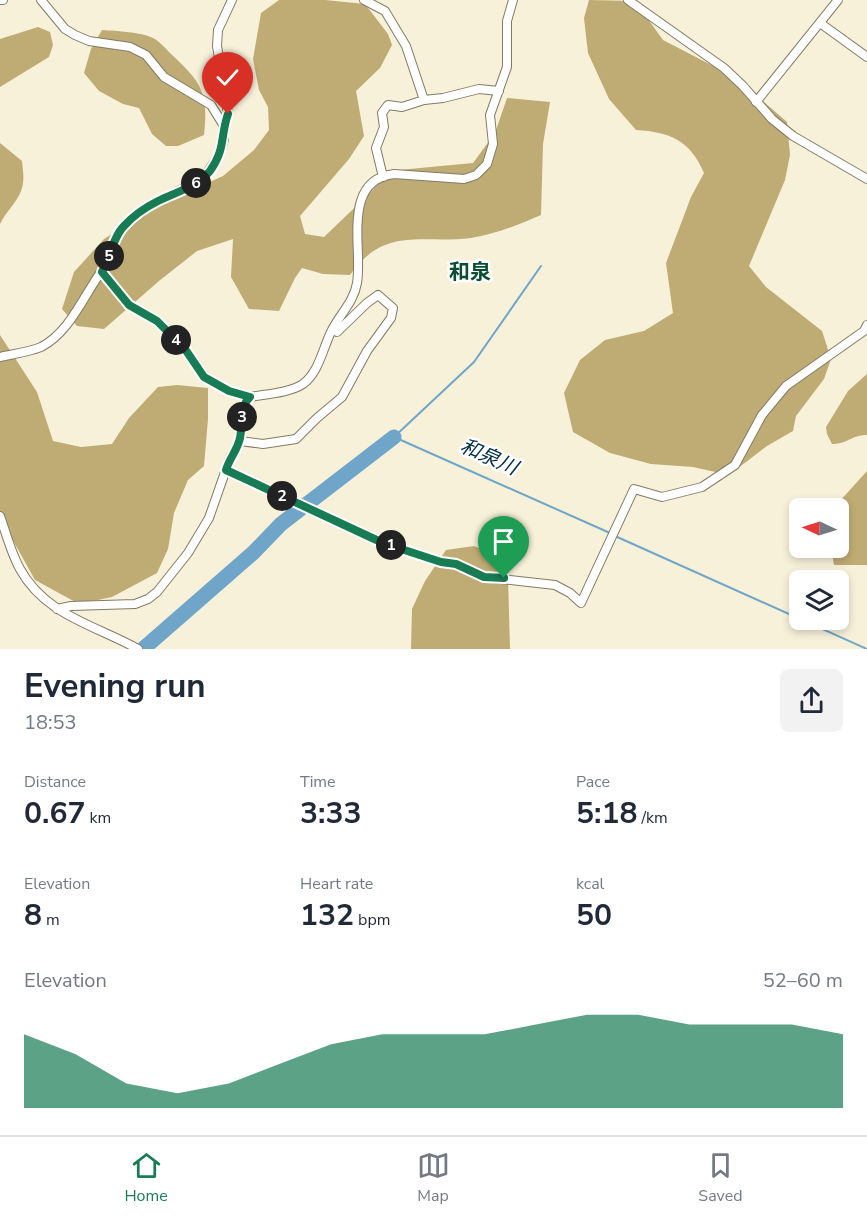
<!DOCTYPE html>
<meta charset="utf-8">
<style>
:root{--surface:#fff;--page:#f2f2f3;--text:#1f2937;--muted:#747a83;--line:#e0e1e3;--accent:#177b53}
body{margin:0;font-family:"Nunito Sans","Noto Sans JP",sans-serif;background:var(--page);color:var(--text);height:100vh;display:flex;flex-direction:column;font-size:22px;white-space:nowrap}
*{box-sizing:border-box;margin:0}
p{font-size:20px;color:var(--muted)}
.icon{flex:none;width:33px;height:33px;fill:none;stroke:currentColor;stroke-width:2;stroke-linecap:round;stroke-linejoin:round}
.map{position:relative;height:649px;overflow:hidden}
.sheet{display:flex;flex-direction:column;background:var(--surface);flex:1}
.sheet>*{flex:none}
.needle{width:39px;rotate:274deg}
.controls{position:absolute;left:789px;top:498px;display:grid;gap:12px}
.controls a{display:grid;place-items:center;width:60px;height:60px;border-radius:9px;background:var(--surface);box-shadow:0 3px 9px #0003;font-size:30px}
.pin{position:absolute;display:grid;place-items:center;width:51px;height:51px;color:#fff;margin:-62px -26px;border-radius:50% 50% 50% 0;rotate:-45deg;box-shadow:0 0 6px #0007}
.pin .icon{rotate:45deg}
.km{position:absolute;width:30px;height:30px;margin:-15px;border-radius:50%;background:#222;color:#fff;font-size:16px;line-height:30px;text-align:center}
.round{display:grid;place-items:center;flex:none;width:63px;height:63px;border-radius:9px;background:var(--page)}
.overview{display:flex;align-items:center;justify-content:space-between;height:102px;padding:0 24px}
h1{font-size:33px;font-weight:700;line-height:45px}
.figures{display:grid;grid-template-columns:repeat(3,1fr);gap:9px;height:102px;padding:6px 24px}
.figures div{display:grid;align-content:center}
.figures b{font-size:30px;font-weight:700}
.figures small{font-size:16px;font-weight:400}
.figures p{font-size:16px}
.chart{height:168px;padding:12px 24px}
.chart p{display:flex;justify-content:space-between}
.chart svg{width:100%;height:108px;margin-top:6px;fill:var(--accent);opacity:.7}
.tab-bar{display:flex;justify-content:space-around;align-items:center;height:84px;border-top:2px solid var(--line);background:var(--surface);font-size:16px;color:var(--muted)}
.tab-bar a{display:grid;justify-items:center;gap:3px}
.tab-bar .on{color:var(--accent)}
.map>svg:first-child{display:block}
.forest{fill:#bfac74}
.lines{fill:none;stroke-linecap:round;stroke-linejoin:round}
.stream{stroke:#6fa5c9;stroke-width:2}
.river{stroke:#6fa5c9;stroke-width:15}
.minor-casing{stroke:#827b67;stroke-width:10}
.minor{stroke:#fff;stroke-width:8}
.route-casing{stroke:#fff;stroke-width:12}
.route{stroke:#177b53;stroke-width:8}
.labels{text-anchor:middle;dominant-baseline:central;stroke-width:5;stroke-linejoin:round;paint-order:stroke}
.water-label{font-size:20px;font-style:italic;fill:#002f47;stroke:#fff}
.quarter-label{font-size:21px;font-weight:bold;fill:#084e33;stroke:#fff}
</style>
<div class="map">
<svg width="867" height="649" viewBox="0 0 867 649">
<rect width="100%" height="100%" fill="#f8f1da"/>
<!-- forest -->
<g class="forest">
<path d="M 279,0 L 325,0 L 365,4 L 388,34 L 392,45 L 380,68 L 356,91 L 364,136 L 349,159 L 300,216 L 305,234 L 324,237 L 372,191 L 388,171 L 473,163 L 495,133 L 507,98 L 550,102 L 543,144 L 541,215 C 518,225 496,234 471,238 C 422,244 384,226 350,275 L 323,274 L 302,268 L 295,278 L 279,311 L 249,309 L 231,277 L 233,239 L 197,251 L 159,281 L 104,329 L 77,326 L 62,309 L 74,272 L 104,239 L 148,210 L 223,176 L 254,150 L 269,130 L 268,107 L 259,90 L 253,59 L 261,13 Z"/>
<path d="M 589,0 L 635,1 L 663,40 L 746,83 L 764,102 L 787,122 L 790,155 L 785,180 L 749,266 L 766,287 L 822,331 L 831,359 L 824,379 L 796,416 L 793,431 L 767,446 L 729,475 L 693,467 L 651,464 L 610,453 L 573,432 L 564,393 L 580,360 L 605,340 L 644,331 L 673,313 L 666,263 L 691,197 L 704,173 C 690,140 670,132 636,130 L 609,99 L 588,53 L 584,18 Z"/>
<path d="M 38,27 L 50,32 L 53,45 L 49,57 L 0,87 L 0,39 Z"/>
<path d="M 102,30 C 116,31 141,32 153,38 C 159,41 166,49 171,54 C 201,82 209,92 204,135 L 178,146 L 166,146 L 152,134 L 139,108 L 123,104 L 99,91 L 84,73 L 91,49 Z"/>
<path d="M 0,143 L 22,161 C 23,171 25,181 21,191 C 17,202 5,213 0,224 Z"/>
<path d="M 0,335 L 37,392 L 53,441 L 81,447 L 112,444 L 129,418 L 158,387 L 177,385 L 208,388 L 208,419 L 204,466 L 188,480 L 174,513 L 168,549 L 157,573 L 112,597 L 79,604 L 35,580 L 0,517 Z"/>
<path d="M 867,374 L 867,435 C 851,435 848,444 832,444 L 827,434 L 826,427 L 848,391 Z"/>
<path d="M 867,471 L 867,565 L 834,565 L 831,548 L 838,548 L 838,508 L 836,508 L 839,502 Z"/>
<path d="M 474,546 L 496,555 L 508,577 L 510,649 L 411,649 L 412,609 L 425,581 L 446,550 Z"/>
</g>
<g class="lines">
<!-- stream -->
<g class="stream">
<path d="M 541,266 L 474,362 L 394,437 L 610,533"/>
<path d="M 615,536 L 867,649"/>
</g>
<!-- river -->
<path class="river" d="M 143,649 L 253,553 L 281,524 L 394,437"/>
<defs>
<g id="minor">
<path d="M 0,0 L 3,0"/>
<path d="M 41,0 L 65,29 L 75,35 L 89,41 L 130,47 L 146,55 L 164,77 L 211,105 L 224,126"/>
<path d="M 364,0 L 385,11 L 406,46 L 424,100"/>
<path d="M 628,0 L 724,68 L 743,86 L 772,119 L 793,136 L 867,179"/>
<path d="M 820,23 L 867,57"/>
<path d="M 756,102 L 838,0"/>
<path d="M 383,177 L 376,148 L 384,127 L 382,113 L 388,105 L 402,107 L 424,100 L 443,98 L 479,89 L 499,91"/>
<path d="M 101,272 L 122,228 L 151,204 L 203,179 L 219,155 L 224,140 L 224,126 L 228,114 L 217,46 L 218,30 L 232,0"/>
<path d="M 0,357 C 13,354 29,352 41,347 C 69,333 83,297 101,272 L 129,305 L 157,321 L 185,349 L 205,377 L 229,391 L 250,397"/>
<path d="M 240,441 L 263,444 L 296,439 L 317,418 L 342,397 L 367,351 L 391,318 L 393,308 L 378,295 L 367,303 L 337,332"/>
<path d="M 226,470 L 383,543 L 441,562 L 456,564 L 484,577 L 555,585 L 570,593 L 581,603 L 634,489 L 662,497 L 702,487 L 735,465 L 762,415 L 786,386 L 864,331 L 867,325"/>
<path d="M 0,516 C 6,533 11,553 20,569 C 45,615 95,625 138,649"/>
<path d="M 57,609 L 71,606 L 135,604 L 148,599 L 157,592 L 188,553 L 209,518 L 230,458 L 240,441 L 242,408 L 245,402 L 250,397 C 266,394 289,393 303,384 C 319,372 323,348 331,332 C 339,315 354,302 357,283 C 363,249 341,180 394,174 L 464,179 L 476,175 L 487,164 L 493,144 L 490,115 L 507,67 L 507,21 L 513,0"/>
</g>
</defs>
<!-- minor casing -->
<use href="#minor" class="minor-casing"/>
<!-- minor -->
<use href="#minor" class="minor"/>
</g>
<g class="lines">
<defs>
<path id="route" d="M 228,114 C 220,137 226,148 210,171 C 197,187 176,192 158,201 C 146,207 133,216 124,226 C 115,234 108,260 102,272 L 129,305 L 157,321 L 185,349 L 204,377 L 229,391 L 250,397 C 239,407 243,424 240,438 C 238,449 229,459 226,470 L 383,543 L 441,562 L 456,564 L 484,577 L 504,578"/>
</defs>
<!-- route casing -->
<use href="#route" class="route-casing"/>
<!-- route -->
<use href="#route" class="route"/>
</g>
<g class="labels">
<!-- water labels -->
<g class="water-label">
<text transform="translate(489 457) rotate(24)">和泉川</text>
</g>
<!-- quarter labels -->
<g class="quarter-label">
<text x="470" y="272">和泉</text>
</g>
</g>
</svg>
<div class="controls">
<a><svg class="needle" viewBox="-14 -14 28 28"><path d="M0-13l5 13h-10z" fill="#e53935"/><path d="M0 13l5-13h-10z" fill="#747a83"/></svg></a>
<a><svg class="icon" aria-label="layers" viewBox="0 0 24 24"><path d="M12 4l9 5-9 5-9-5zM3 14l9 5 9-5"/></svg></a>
</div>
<div class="pin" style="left:504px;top:578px;background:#1e9e55"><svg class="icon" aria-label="arrive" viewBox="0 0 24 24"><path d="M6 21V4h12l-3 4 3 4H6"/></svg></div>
<div class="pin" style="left:228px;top:114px;background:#d93025"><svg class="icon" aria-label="check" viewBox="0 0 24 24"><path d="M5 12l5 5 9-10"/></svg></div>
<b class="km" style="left:391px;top:545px">1</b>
<b class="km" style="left:282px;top:496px">2</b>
<b class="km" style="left:242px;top:417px">3</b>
<b class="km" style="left:176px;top:340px">4</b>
<b class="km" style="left:109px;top:256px">5</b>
<b class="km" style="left:196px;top:183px">6</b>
</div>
<section class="sheet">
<div class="overview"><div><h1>Evening run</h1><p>18:53</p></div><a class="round"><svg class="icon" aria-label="share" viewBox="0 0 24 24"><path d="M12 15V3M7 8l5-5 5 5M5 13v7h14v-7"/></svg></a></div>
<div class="figures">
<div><p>Distance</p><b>0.67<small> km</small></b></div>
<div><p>Time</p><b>3:33</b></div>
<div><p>Pace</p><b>5:18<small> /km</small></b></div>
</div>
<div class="figures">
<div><p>Elevation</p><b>8<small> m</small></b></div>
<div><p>Heart rate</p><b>132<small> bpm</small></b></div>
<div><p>kcal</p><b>50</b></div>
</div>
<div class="chart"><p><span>Elevation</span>52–60 m</p>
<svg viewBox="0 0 160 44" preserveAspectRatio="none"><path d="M0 44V14L10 22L20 34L30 38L40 34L50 26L60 18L70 14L80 14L90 14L100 10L110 6L120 6L130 10L140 10L150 10L160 14V44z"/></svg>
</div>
</section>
<nav class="tab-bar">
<a class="on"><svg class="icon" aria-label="home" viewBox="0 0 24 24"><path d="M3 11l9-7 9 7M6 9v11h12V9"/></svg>Home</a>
<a><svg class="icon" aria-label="map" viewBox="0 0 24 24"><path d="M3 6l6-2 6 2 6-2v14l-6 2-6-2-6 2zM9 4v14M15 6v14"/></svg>Map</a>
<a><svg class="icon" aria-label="saved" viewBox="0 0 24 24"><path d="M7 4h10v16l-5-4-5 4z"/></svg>Saved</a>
</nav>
